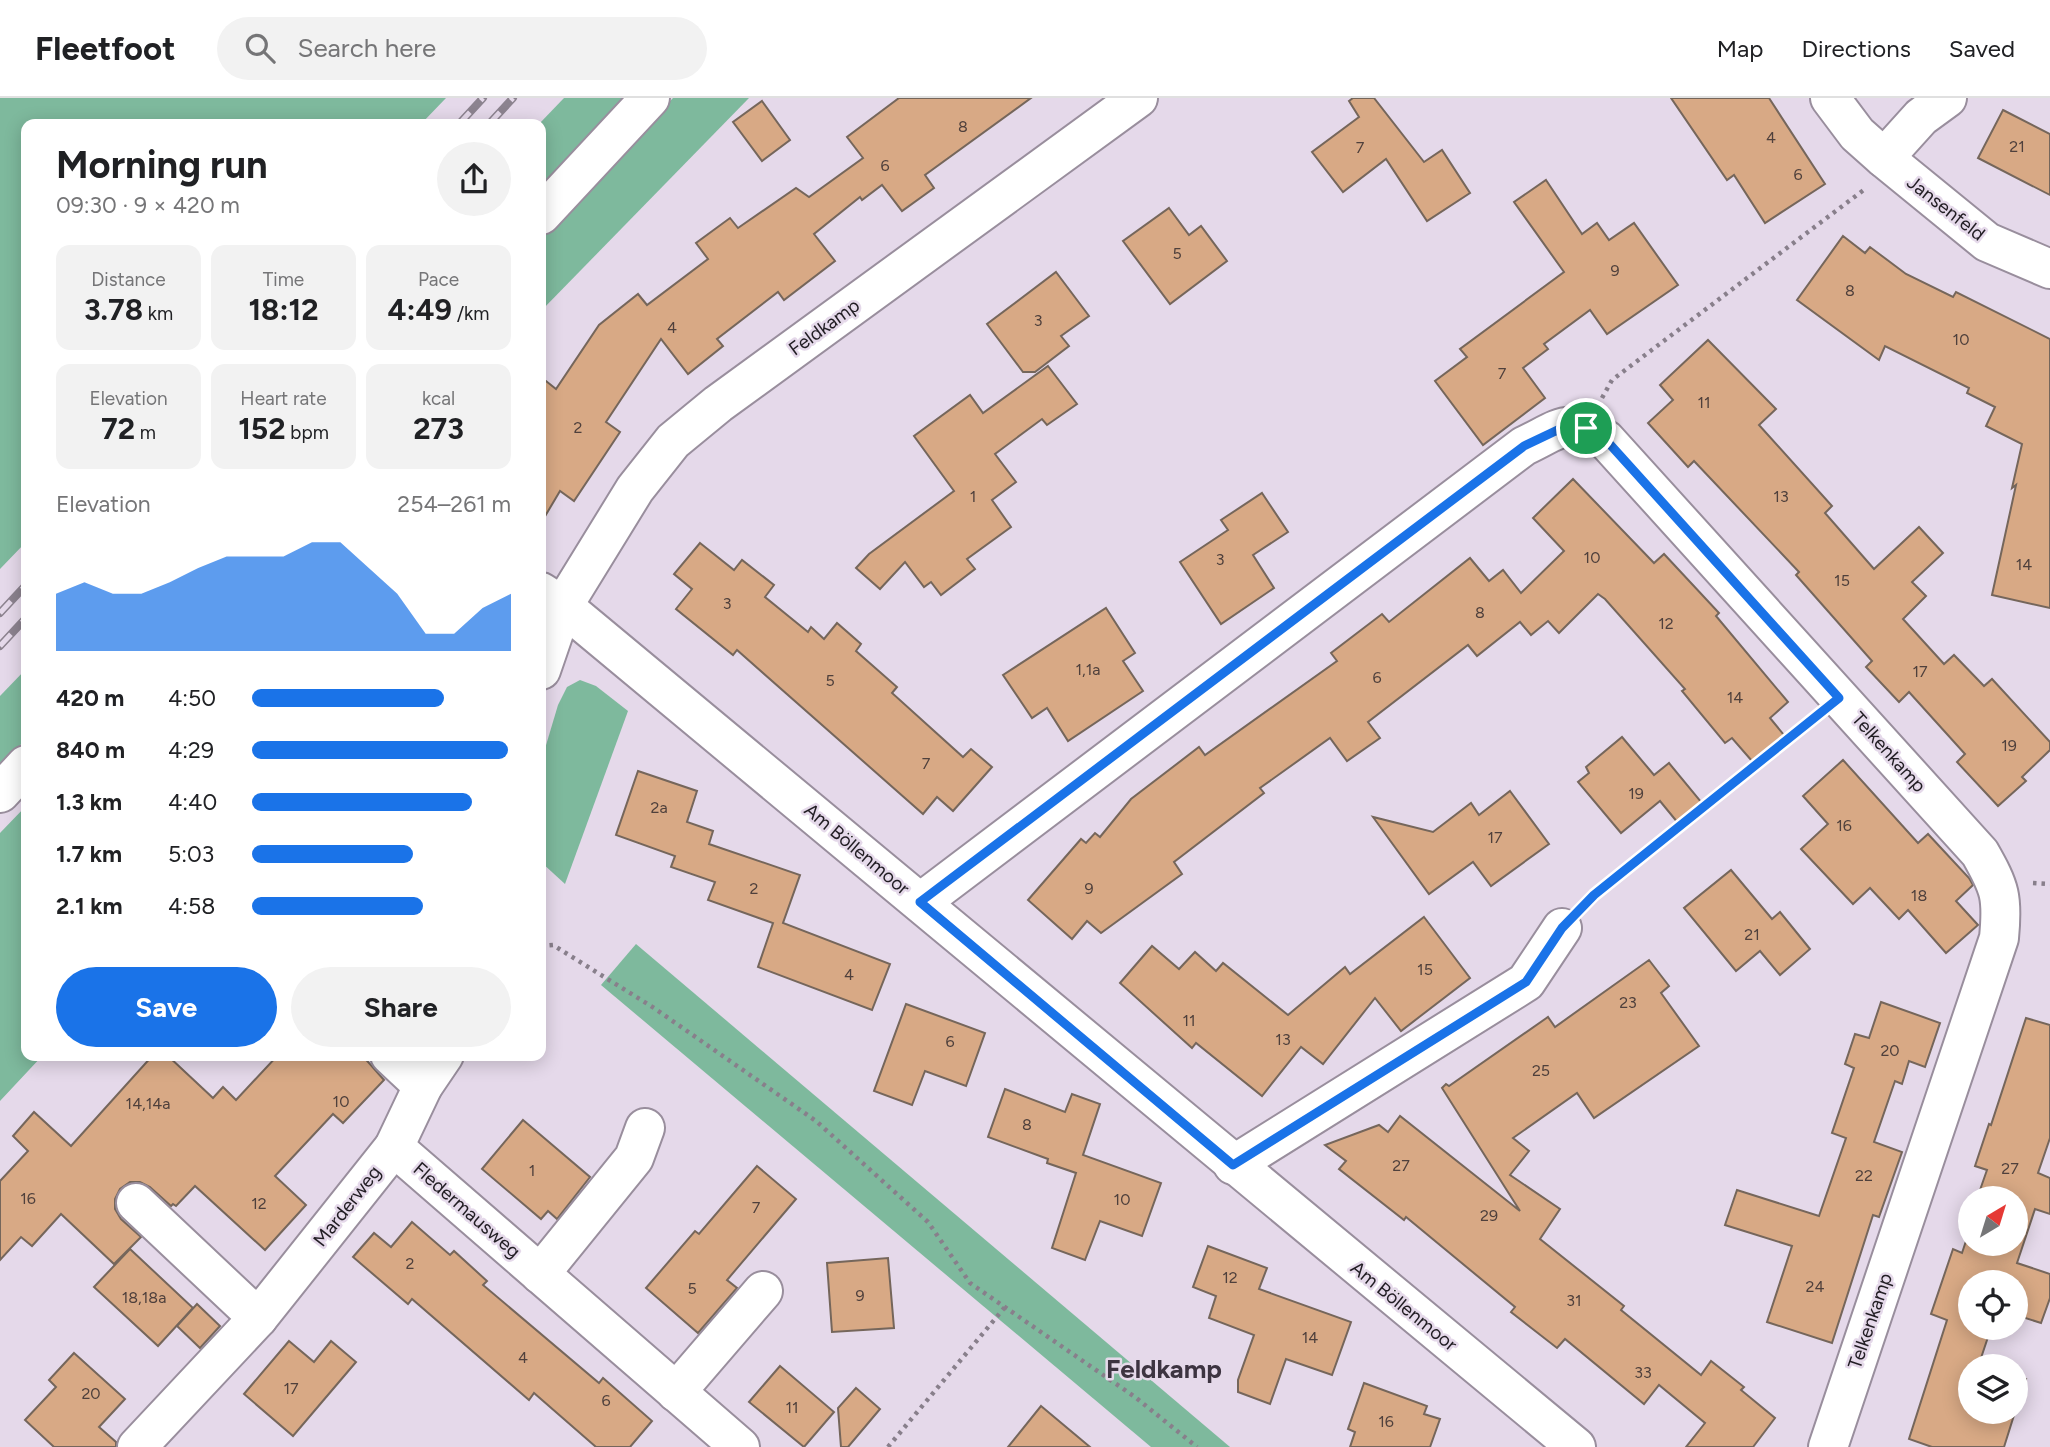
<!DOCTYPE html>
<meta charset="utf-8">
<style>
:root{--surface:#fff;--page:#f2f2f2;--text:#202124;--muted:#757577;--line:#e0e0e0;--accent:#1a73e8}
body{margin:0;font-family:Figtree,sans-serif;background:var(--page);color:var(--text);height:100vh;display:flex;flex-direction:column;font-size:26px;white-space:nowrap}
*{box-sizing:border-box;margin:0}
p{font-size:23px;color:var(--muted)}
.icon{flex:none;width:38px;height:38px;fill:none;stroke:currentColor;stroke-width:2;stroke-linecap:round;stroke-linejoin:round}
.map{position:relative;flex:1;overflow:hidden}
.sheet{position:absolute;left:21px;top:21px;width:525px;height:942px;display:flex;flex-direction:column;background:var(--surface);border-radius:14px;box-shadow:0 4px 18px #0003}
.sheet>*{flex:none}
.needle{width:46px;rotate:38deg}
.tools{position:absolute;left:1958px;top:1088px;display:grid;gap:14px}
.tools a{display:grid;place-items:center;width:70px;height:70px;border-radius:50%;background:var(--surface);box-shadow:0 4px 18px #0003;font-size:35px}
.pin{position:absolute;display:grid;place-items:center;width:60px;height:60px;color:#fff;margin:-30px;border:4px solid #fff;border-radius:50%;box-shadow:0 2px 7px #0007}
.round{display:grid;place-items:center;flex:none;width:74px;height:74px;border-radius:37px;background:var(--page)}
.headline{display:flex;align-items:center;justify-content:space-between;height:119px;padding:0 35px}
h1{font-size:38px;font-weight:700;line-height:52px}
.stats{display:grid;grid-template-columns:repeat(3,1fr);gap:10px;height:119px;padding:7px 35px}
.stats div{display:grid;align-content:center;border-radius:14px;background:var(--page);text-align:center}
.stats b{font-size:30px;font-weight:700}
.stats small{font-size:19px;font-weight:400}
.stats p{font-size:19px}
.chart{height:196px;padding:14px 35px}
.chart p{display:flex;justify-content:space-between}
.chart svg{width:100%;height:126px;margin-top:7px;fill:var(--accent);opacity:.7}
.action{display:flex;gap:14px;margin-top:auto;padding:14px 35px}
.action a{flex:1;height:80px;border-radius:42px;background:var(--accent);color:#fff;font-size:28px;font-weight:700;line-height:80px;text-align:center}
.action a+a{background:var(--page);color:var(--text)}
ul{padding:0 35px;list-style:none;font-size:23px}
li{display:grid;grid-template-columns:112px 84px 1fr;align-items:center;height:52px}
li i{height:18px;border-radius:9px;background:var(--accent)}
header{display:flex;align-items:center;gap:42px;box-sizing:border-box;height:98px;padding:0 35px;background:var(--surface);border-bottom:2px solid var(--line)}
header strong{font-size:33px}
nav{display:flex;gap:38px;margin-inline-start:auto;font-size:24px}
.search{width:490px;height:63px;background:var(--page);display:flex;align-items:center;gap:18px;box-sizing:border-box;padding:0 24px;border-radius:38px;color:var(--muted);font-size:26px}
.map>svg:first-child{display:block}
.forest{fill:#7eb99d}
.building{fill:#d8a985;stroke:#75665b;stroke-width:2}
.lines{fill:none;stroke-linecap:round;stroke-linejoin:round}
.minor-casing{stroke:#998e9d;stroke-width:42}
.path{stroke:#887f8b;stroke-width:4.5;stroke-dasharray:3.5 5;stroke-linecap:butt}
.minor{stroke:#fff;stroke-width:38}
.rail-casing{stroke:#8c838f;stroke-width:8}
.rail{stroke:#e5d9ea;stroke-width:5;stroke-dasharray:16;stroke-linecap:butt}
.route-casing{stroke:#fff;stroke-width:14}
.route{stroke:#1a73e8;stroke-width:9}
.labels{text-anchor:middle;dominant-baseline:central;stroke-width:5;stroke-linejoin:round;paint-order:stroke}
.number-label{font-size:16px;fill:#4f403c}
.street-label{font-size:19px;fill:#211d23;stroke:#e5d9ea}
.district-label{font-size:26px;font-weight:bold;fill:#3d3441;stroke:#e5d9ea}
</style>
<header>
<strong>Fleetfoot</strong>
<div class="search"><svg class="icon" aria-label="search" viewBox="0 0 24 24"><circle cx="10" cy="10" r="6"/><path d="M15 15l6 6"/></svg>Search here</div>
<nav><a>Map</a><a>Directions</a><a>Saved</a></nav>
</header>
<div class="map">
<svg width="2050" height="1349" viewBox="0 0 2050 1349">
<rect width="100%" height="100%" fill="#e5d9ea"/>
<!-- forest -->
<g class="forest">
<path d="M 0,0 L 446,0 L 421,26 L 26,26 L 26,444 L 0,471 Z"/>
<path d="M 564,0 L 627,0 L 541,94 L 539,26 Z"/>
<path d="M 673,0 L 749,0 L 541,213 L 541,142 Z"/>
<path d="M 26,571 L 26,641 L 0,668 L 0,598 Z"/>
<path d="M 580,582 L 596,588 L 628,613 L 565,786 L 541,764 L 541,664 L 558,607 L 567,589 Z"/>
<path d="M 26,708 L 26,957 L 43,957 L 0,1003 L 0,735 Z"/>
<path d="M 636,846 L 1230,1349 L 1151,1349 L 601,887 Z"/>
</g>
<!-- building -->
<g class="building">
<path d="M 899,0 L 1031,0 L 925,77 L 934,90 L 902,113 L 882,87 L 862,102 L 860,99 L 814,136 L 835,163 L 784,202 L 778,194 L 717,241 L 723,248 L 688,276 L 661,241 L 606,324 L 620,334 L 574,403 L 560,393 L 541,425 L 541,279 L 556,291 L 599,227 L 638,196 L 647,207 L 708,161 L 696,145 L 730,120 L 738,130 L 796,90 L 809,99 L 863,60 L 847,39 Z"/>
<path d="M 1353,0 L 1374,0 L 1424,64 L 1442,52 L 1470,95 L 1427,123 L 1386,61 L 1343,94 L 1312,54 L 1359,19 L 1349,3 Z"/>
<path d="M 1671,0 L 1769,0 L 1825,86 L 1765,125 L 1734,77 L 1727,82 Z"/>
<path d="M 762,3 L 790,42 L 762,63 L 733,24 Z"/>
<path d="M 2003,12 L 2050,36 L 2050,97 L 1978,60 Z"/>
<path d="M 1546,82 L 1582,136 L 1597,125 L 1609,142 L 1634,125 L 1678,187 L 1607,236 L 1590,212 L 1544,246 L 1548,251 L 1523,270 L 1545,300 L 1483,347 L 1435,283 L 1467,259 L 1460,251 L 1564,174 L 1514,104 Z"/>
<path d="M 1169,110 L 1189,137 L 1201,128 L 1227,163 L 1170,206 L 1123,143 Z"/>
<path d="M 1843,138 L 1865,155 L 1870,149 L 1906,176 L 1953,199 L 1956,194 L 2050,241 L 2050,510 L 1992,497 L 2016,387 L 2012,390 L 2022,346 L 1986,328 L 1995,309 L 1967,295 L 1969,290 L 1885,248 L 1879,262 L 1797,202 Z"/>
<path d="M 1056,174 L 1089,218 L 1061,238 L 1069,248 L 1035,274 L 1023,274 L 987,226 Z"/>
<path d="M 1708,242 L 1776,311 L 1759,327 L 1832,408 L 1825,415 L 1874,471 L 1919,429 L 1943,455 L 1912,484 L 1926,498 L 1903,521 L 1944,566 L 1954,557 L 1984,588 L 1992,581 L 2050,644 L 2050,652 L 2022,679 L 2026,683 L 1998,708 L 1957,664 L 1965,656 L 1909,594 L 1899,604 L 1866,569 L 1872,563 L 1796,477 L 1799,474 L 1694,363 L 1688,369 L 1648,325 L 1673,302 L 1660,287 Z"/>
<path d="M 1048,268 L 1077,306 L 1047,327 L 1042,321 L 995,356 L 1016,384 L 992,402 L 1011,429 L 967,461 L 975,471 L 941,497 L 931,484 L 924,489 L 905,464 L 880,491 L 856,470 L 869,456 L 954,393 L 914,338 L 970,297 L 983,315 Z"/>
<path d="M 1573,381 L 1654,465 L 1664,456 L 1719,515 L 1716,518 L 1788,604 L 1770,620 L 1784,637 L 1752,663 L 1732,640 L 1725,645 L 1682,593 L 1685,591 L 1605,501 L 1598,496 L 1559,535 L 1548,523 L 1531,537 L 1520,524 L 1477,558 L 1468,547 L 1368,624 L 1380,640 L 1347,663 L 1330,640 L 1260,690 L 1264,695 L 1174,764 L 1182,776 L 1101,835 L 1087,823 L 1072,841 L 1028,802 L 1081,741 L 1086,745 L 1095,735 L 1100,739 L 1131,701 L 1199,649 L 1205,657 L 1337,563 L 1331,555 L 1382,516 L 1389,524 L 1470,460 L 1489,483 L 1503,472 L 1521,495 L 1564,453 L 1533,420 Z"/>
<path d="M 1262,395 L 1288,434 L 1253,457 L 1274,490 L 1221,526 L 1180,464 L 1228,432 L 1221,422 Z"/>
<path d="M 700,445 L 734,472 L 742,462 L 774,487 L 765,499 L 808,534 L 811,529 L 824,541 L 837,525 L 861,546 L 856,553 L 897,589 L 892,595 L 963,659 L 971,651 L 992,669 L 953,713 L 937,699 L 923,716 L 737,552 L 733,557 L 676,511 L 692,491 L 674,476 Z"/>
<path d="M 1106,510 L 1135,555 L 1123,563 L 1143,593 L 1068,643 L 1047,610 L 1032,620 L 1003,577 Z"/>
<path d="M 1622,639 L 1654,677 L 1669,665 L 1702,705 L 1678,725 L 1660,703 L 1621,735 L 1578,684 L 1589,675 L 1586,669 Z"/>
<path d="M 1843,662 L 1918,745 L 1928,736 L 1969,780 L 1973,787 L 1956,803 L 1978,827 L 1946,855 L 1908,812 L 1899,821 L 1870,790 L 1853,806 L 1801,751 L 1828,726 L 1803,698 Z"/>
<path d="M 638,673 L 697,693 L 687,724 L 713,733 L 709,746 L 800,777 L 783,825 L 890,866 L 872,912 L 758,869 L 773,825 L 708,802 L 715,784 L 671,769 L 675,758 L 616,737 Z"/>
<path d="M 1510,693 L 1549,746 L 1491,788 L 1473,764 L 1429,796 L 1373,719 L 1433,734 L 1471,705 L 1479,717 Z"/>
<path d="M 1731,772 L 1772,821 L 1780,814 L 1810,851 L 1780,877 L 1760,853 L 1736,873 L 1684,810 Z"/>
<path d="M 1424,819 L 1470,880 L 1401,933 L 1375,900 L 1323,966 L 1301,949 L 1262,998 L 1196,945 L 1192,950 L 1120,885 L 1152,848 L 1179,871 L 1195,854 L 1216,873 L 1223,865 L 1288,917 L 1345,869 L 1350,876 Z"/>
<path d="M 1649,862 L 1669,888 L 1661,895 L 1699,948 L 1594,1020 L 1577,995 L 1513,1040 L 1529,1053 L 1510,1077 L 1560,1111 L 1540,1141 L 1624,1208 L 1621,1212 L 1701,1277 L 1711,1263 L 1744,1289 L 1741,1292 L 1775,1320 L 1753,1349 L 1686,1349 L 1705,1325 L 1659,1287 L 1644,1306 L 1565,1241 L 1557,1250 L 1511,1214 L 1515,1209 L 1406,1119 L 1404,1122 L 1339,1071 L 1346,1063 L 1325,1047 L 1379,1027 L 1388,1034 L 1400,1018 L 1520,1113 L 1442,990 L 1446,986 L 1449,988 L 1548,919 L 1555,929 Z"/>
<path d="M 1881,904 L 1940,925 L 1925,969 L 1909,963 L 1902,986 L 1895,983 L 1874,1044 L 1902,1054 L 1879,1119 L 1873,1117 L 1832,1245 L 1767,1224 L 1792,1148 L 1725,1127 L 1737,1092 L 1819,1118 L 1846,1040 L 1832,1035 L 1854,970 L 1845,966 L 1855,936 L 1869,940 Z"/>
<path d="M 906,906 L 985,935 L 966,988 L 925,973 L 912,1007 L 874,993 Z"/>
<path d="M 2026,920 L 2050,927 L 2050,1040 L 2038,1075 L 2050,1080 L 2050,1116 L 2035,1111 L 2017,1165 L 2050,1176 L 2050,1200 L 2041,1225 L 2016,1217 L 2016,1185 L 1970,1185 L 1970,1230 L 1991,1230 L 1979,1266 L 1989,1269 L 1970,1269 L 1970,1314 L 2015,1314 L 2004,1349 L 1932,1349 L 1909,1341 L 1947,1222 L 1931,1216 L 1953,1151 L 1962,1155 L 1970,1131 L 1970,1146 L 2016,1146 L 2016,1101 L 1980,1101 L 1983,1093 L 1980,1092 L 1987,1072 L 1975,1068 L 1989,1026 L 1991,1027 Z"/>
<path d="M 153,957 L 167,957 L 213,1000 L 223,989 L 236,1002 L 278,957 L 362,957 L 384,982 L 343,1025 L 333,1016 L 275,1078 L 306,1107 L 265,1152 L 195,1088 L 176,1108 L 173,1106 L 171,1108 L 150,1089 L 140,1084 L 130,1084 L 120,1091 L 115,1101 L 115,1111 L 121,1121 L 141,1139 L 114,1166 L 61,1116 L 32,1148 L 21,1139 L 0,1162 L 0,1083 L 28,1053 L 13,1038 L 34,1014 L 71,1048 Z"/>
<path d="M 1005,991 L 1065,1014 L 1072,996 L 1100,1006 L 1083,1057 L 1161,1085 L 1142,1138 L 1100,1123 L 1085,1162 L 1052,1150 L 1076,1075 L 1047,1065 L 1048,1061 L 988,1039 Z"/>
<path d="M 523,1022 L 590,1079 L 557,1121 L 548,1113 L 541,1121 L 482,1071 Z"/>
<path d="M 757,1068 L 796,1101 L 727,1182 L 737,1190 L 698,1235 L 646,1190 L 695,1133 L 699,1136 Z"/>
<path d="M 412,1124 L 450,1157 L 454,1153 L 487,1183 L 483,1187 L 599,1285 L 603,1280 L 652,1323 L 630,1349 L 596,1349 L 534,1295 L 529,1302 L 412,1201 L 408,1206 L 353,1159 L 374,1135 L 391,1149 Z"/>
<path d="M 1208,1148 L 1267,1170 L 1259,1191 L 1351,1224 L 1332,1277 L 1286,1261 L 1270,1306 L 1238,1294 L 1238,1282 L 1254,1237 L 1209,1220 L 1216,1198 L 1193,1189 Z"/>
<path d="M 130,1151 L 193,1210 L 158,1248 L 94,1189 Z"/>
<path d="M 888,1160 L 894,1230 L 832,1234 L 827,1165 Z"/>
<path d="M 197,1206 L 220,1228 L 200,1250 L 177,1228 Z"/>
<path d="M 289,1243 L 314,1264 L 331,1243 L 356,1264 L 293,1338 L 244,1296 Z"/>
<path d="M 74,1255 L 125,1301 L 99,1329 L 116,1344 L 116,1349 L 54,1349 L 25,1322 L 56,1289 L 49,1282 Z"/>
<path d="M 780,1268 L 834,1314 L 804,1349 L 749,1304 Z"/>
<path d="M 2016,1278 L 2026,1281 L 2016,1311 Z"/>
<path d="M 1364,1285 L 1427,1308 L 1424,1316 L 1440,1321 L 1430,1349 L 1350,1349 L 1355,1334 L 1348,1331 Z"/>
<path d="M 856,1290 L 880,1311 L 848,1349 L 841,1349 L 838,1310 Z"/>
<path d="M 1041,1308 L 1090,1349 L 1008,1349 Z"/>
</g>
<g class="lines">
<defs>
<g id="minor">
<path d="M 1830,0 L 1857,36 L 1884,60 L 1987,144 L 2050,171"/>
<path d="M 1884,60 L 1921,19 L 1947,0"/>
<path d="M 541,117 L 650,0"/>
<path d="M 541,494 L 563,508 C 901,788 1237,1071 1576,1349"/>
<path d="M 541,572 L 563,508 L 635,391 L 673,343 L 718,306 L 1138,0"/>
<path d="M 0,695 L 26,667"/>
<path d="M 921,804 L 1524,348 C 1562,330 1567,318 1606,342 L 1980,755 C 2000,790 2003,799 1999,840 L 1828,1349"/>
<path d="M 390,957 L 423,988"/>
<path d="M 394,1049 L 740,1349"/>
<path d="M 1233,1067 L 1526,884 L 1562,830"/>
<path d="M 136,1105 L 258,1220"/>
<path d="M 540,1176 L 634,1060 L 645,1030"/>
<path d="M 676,1294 L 763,1193"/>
<path d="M 137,1349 L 258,1220 L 394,1049 L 423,988 L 444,957"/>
</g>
</defs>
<!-- minor casing -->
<use href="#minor" class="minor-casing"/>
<!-- path -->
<g class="path">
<path d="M 1602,300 L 1612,282 L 1865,91"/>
<path d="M 2033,785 L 2050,786"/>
<path d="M 1587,804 L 1811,622"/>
<path d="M 541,848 L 553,847 L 654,910 L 816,1023 L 928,1124 L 970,1185 L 1135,1299 L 1197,1349"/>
<path d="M 888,1349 L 1005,1209"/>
</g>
<!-- minor -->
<use href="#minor" class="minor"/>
<defs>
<g id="rail">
<path d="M 459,26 L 483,0"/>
<path d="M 489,26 L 513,0"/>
<path d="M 0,515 L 26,487"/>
<path d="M 0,548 L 26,520"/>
</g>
</defs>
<!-- rail casing -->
<use href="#rail" class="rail-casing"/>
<!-- rail -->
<use href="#rail" class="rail"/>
</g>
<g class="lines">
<defs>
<path id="route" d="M 1566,328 L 1586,330 L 1606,342 L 1839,600 L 1594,797 L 1562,830 L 1526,884 L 1233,1067 L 920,804 L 1524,348 Z"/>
</defs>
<!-- route casing -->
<use href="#route" class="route-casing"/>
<!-- route -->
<use href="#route" class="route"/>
</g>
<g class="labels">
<!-- number labels -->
<g class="number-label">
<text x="963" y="28">8</text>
<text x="1771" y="39">4</text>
<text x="2017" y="48">21</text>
<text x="1360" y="49">7</text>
<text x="885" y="67">6</text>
<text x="1798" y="76">6</text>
<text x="1177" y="155">5</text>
<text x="1615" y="172">9</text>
<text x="1850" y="192">8</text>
<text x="1038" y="222">3</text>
<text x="672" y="229">4</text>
<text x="1961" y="241">10</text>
<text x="1502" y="275">7</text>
<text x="1704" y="304">11</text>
<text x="578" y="329">2</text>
<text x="973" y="398">1</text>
<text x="1781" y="398">13</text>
<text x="1592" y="459">10</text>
<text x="1220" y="461">3</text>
<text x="2024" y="466">14</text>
<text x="1842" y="482">15</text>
<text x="727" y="505">3</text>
<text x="1480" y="514">8</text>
<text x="1666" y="525">12</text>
<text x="1088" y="571">1,1a</text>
<text x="1920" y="573">17</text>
<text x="1377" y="579">6</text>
<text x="830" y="582">5</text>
<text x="1735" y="599">14</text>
<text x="2009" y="647">19</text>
<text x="926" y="665">7</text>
<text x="1636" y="695">19</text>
<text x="659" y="709">2a</text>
<text x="1844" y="727">16</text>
<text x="1495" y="739">17</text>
<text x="754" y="790">2</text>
<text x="1089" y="790">9</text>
<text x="1919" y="797">18</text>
<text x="1752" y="836">21</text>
<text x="1425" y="871">15</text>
<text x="849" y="876">4</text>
<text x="1628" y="904">23</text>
<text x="1189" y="922">11</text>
<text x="1283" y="941">13</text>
<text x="950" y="943">6</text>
<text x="1890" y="952">20</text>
<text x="1541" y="972">25</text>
<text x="341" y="1003">10</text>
<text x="148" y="1005">14,14a</text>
<text x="1027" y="1026">8</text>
<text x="1401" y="1067">27</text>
<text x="2010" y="1070">27</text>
<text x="532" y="1072">1</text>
<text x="1864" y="1077">22</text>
<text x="28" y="1100">16</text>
<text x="1122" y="1101">10</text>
<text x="259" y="1105">12</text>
<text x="756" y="1109">7</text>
<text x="1489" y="1117">29</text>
<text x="410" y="1165">2</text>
<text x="1230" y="1179">12</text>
<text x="1815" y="1188">24</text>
<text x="692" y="1190">5</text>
<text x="860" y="1197">9</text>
<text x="144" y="1199">18,18a</text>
<text x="1574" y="1202">31</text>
<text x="1310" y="1239">14</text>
<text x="523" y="1259">4</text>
<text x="1643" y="1274">33</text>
<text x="291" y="1290">17</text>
<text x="91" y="1295">20</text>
<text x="606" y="1302">6</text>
<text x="792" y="1309">11</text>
<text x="1386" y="1323">16</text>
</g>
<!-- street labels -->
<g class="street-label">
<text transform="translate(1946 110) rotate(38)">Jansenfeld</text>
<text transform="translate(824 229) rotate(-36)">Feldkamp</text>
<text transform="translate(1889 654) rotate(48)">Telkenkamp</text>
<text transform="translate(857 751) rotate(40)">Am Böllenmoor</text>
<text transform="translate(347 1108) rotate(-52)">Marderweg</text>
<text transform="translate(467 1112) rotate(41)">Fledermausweg</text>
<text transform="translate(1404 1208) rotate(39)">Am Böllenmoor</text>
<text transform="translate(1870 1223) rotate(-71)">Telkenkamp</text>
</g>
<!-- district labels -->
<g class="district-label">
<text x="1164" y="1271">Feldkamp</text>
</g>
</g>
</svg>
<div class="tools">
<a><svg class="needle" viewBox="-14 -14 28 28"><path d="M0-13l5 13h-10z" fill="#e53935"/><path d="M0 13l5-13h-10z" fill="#757577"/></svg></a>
<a><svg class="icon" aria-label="locate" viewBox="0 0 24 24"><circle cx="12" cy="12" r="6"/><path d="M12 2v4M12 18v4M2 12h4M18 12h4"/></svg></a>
<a><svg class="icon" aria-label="layers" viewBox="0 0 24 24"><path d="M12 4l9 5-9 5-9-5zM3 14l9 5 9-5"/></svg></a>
</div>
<div class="pin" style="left:1586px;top:330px;background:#1e9e55"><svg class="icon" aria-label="arrive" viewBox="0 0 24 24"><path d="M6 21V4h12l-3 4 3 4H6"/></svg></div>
<section class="sheet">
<div class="headline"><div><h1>Morning run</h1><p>09:30 · 9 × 420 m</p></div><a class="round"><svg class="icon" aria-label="share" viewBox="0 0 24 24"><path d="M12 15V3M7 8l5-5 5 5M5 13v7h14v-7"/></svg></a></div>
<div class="stats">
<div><p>Distance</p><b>3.78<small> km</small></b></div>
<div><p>Time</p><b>18:12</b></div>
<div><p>Pace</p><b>4:49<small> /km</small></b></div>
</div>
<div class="stats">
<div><p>Elevation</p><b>72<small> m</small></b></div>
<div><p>Heart rate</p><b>152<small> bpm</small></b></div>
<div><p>kcal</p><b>273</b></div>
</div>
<div class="chart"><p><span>Elevation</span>254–261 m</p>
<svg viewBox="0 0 160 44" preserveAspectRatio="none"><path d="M0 44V24L10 20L20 24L30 24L40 20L50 15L60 11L70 11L80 11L90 6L100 6L110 15L120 24L130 38L140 38L150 29L160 24V44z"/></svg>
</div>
<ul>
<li><b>420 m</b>4:50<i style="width:74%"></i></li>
<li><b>840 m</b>4:29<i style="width:99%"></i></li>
<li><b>1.3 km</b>4:40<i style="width:85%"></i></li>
<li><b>1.7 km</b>5:03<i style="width:62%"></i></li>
<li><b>2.1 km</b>4:58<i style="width:66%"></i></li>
</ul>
<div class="action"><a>Save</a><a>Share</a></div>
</section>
</div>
